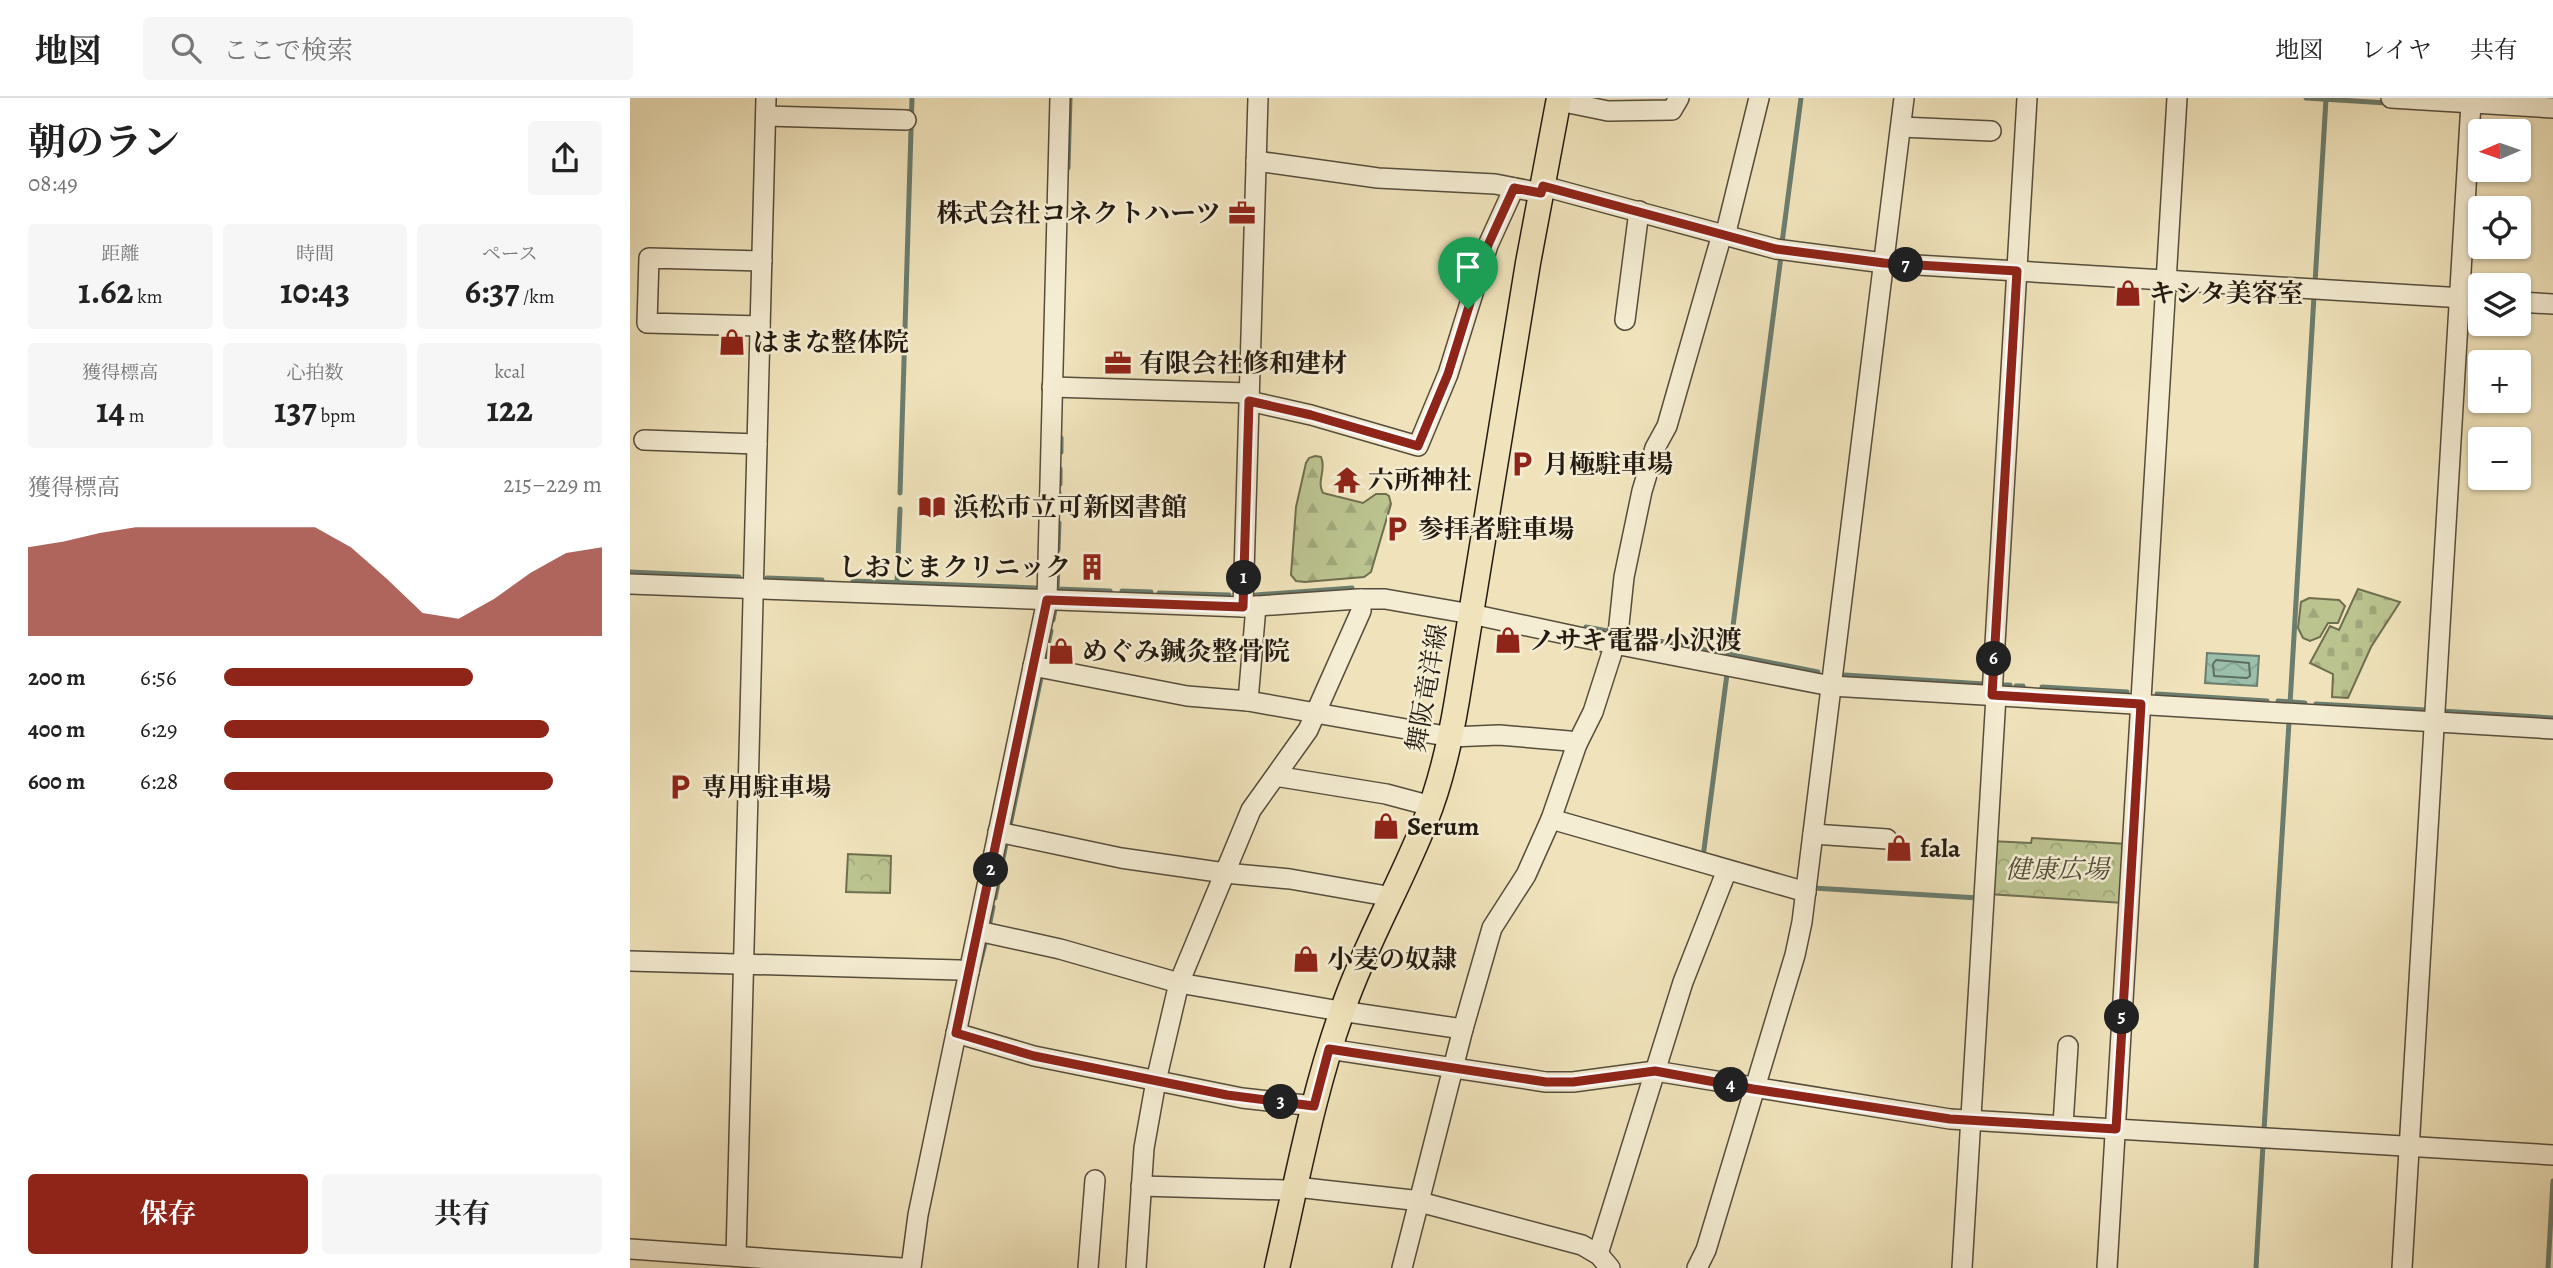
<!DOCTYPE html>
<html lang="ja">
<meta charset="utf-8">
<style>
:root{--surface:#fff;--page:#f6f6f6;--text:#222;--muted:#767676;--line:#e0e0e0;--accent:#8f2418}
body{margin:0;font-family:Alegreya,"Noto Serif JP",serif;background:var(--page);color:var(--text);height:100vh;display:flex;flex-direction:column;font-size:26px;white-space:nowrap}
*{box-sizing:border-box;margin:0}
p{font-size:23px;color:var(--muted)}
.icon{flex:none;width:38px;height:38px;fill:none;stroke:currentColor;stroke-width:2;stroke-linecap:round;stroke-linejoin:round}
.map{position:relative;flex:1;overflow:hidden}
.sheet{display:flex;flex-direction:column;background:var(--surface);width:630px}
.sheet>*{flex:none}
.needle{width:46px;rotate:268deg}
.buttons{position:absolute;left:1838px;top:21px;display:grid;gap:14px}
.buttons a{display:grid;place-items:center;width:63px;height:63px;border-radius:7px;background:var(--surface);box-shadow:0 2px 5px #0004;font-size:35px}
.pin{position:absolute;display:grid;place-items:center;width:60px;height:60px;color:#fff;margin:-72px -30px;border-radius:50% 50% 50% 0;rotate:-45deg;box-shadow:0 0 7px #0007}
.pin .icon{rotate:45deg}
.km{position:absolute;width:35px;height:35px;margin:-18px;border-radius:50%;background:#222;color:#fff;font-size:19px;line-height:35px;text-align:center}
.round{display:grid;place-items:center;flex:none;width:74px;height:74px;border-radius:7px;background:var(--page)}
.summary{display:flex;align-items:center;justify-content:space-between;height:119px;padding:0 28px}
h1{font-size:38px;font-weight:700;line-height:52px}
.metrics{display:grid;grid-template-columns:repeat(3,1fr);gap:10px;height:119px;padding:7px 28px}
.metrics div{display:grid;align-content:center;border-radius:7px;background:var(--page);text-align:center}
.metrics b{font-size:35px;font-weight:700}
.metrics small{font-size:19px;font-weight:400}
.metrics p{font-size:19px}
.chart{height:196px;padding:14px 28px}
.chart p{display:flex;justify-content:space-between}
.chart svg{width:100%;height:126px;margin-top:7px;fill:var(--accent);opacity:.7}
.button{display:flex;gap:14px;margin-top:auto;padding:14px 28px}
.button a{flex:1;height:80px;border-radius:7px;background:var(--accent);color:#fff;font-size:28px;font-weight:700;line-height:80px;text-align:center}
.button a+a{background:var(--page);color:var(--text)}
ul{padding:0 28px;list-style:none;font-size:23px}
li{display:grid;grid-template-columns:112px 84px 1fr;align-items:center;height:52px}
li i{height:18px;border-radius:9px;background:var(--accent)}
header{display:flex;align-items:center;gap:42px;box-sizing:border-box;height:98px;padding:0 35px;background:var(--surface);border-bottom:2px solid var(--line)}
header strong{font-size:33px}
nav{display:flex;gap:38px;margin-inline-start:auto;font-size:24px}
.search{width:490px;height:63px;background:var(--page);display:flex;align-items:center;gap:18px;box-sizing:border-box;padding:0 24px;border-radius:7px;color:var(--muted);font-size:26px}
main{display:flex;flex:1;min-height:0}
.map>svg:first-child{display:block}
.forest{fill:url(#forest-firs);stroke:#6f6f50;stroke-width:2}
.cemetery{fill:url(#cemetery-stones);stroke:#6f6f50;stroke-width:2}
.park{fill:url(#park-crowns);stroke:#6f6f50;stroke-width:2}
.water{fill:url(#water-waves);stroke:#6b7d6e;stroke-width:2}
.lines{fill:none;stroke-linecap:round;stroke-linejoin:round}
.shore{stroke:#5f6d5e;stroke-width:2}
.stream{stroke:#6b7d6e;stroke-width:5}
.minor-casing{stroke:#564d3c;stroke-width:22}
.major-casing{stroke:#231b12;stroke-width:27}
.minor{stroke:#f5edd3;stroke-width:19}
.major{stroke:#f0e3bb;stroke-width:24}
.route-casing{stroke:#fff;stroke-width:14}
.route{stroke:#8f2418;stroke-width:9}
.labels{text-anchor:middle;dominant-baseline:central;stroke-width:5;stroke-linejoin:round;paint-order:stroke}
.poi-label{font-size:26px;font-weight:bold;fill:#231b12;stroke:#f5edd3;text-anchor:start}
.street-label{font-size:26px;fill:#231b12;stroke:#f5edd3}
.park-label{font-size:26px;font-style:italic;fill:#514d38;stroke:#f5edd3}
</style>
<header>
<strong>地図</strong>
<div class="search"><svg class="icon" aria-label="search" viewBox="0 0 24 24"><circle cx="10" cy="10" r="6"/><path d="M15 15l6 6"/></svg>ここで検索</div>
<nav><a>地図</a><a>レイヤ</a><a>共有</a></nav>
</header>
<main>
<section class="sheet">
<div class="summary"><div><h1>朝のラン</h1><p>08:49</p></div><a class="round"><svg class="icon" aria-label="share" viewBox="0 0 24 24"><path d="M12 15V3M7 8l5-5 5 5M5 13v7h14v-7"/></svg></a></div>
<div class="metrics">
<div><p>距離</p><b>1.62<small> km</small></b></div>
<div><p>時間</p><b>10:43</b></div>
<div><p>ペース</p><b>6:37<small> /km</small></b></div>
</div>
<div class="metrics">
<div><p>獲得標高</p><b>14<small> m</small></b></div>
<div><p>心拍数</p><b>137<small> bpm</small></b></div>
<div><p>kcal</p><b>122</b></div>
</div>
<div class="chart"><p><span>獲得標高</span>215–229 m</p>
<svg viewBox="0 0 160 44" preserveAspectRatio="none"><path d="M0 44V13L10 11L20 8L30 6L40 6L50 6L60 6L70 6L80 6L90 13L100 24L110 36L120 38L130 31L140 22L150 15L160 13V44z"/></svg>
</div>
<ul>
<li><b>200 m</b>6:56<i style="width:66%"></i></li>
<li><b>400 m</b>6:29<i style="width:86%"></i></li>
<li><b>600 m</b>6:28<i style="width:87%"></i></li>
</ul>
<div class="button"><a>保存</a><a>共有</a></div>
</section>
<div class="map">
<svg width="1923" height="1170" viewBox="0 0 1923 1170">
<defs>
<pattern id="forest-firs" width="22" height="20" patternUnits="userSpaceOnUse" patternTransform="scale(1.75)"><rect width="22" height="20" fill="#bbc38f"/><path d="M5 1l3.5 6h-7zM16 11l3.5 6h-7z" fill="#a0a77a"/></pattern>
<pattern id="cemetery-stones" width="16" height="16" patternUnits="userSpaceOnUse" patternTransform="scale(1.75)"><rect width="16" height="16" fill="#bbc38f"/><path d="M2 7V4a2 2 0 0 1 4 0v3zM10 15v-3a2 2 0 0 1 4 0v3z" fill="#a0a77a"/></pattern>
<pattern id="park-crowns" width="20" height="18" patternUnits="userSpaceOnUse" patternTransform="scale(1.75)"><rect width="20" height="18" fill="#bbc38f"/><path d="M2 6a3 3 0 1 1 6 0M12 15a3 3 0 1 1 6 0" fill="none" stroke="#a0a77a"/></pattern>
<pattern id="water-waves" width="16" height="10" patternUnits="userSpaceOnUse" patternTransform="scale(1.75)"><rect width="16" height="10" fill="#9bbfab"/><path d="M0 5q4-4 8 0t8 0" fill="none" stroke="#85a492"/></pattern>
</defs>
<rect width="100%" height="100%" fill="#f0e3bb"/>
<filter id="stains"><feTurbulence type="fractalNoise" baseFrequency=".00286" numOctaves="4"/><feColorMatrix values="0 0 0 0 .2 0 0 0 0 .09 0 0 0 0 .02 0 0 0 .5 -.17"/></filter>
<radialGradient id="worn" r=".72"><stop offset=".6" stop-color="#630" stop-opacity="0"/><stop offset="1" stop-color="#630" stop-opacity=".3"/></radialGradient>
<!-- forest -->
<g class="forest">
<path d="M 685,358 L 691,359 C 697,371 686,383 693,395 L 733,405 L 746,396 L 756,396 L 759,398 L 761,406 L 743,467 L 741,474 L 734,479 L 675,484 L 666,483 L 661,477 L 666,409 L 676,365 L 679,360 Z"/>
<path d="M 1679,500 L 1709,502 L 1715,508 L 1708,525 L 1698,525 L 1690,539 L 1680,543 L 1673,540 L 1668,530 L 1671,504 Z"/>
</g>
<!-- cemetery -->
<path class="cemetery" d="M 1728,491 L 1770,504 L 1741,549 L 1718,600 L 1702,599 L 1703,576 L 1680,565 L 1700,528 L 1709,532 Z"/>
<!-- park -->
<g class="park">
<path d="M 1402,740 L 1497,746 L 1493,805 L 1358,796 L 1361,743 L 1401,745 Z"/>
<path d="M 218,756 L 261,758 L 260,795 L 216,794 Z"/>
</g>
<!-- water -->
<path class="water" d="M 1577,555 L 1629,558 L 1627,588 L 1575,585 Z"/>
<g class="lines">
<!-- shore -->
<path class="shore" d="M 1586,562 L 1619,565 L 1620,578 L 1617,580 L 1584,578 L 1583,566 Z"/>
<!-- stream -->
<g class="stream">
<path d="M 1676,0 L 1757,5"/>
<path d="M 438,70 L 440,0"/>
<path d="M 1152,145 L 1171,0"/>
<path d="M 1685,185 L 1696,1"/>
<path d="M 431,354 L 431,340"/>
<path d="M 430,386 L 430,371"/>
<path d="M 270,395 L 282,0"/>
<path d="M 429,400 L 429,395"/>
<path d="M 428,452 L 429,425"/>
<path d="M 0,474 L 109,479"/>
<path d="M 137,480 L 192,482"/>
<path d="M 223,483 L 406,490"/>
<path d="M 267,485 L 270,411"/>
<path d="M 426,491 L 480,493"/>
<path d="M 427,491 L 428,470"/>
<path d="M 492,493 L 521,494"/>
<path d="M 529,495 L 599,497"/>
<path d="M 626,497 L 722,490"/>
<path d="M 423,522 L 425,511"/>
<path d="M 956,529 L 983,534"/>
<path d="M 993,536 L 1060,549"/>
<path d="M 1066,550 L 1079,553"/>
<path d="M 1087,554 L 1188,574"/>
<path d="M 1099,559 L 1151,158"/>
<path d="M 414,565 L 421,533"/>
<path d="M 1215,577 L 1354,586"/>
<path d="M 1371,587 L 1380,587"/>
<path d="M 1386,588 L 1393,588"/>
<path d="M 1412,589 L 1497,594"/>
<path d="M 1527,596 L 1637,603"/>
<path d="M 1648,603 L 1675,605"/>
<path d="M 1660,606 L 1684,198"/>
<path d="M 1686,606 L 1796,612"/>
<path d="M 1811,613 L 1923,620"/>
<path d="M 379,732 L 412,575"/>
<path d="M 1073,759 L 1097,576"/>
<path d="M 1183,790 L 1348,800"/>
<path d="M 365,800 L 377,741"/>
<path d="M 359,829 L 363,809"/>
<path d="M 346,881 L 356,842"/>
<path d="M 1634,1032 L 1659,624"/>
<path d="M 1626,1170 L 1633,1047"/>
<path d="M 1918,1170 L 1923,1083"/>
</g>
<defs>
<g id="minor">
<path d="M 1761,0 L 1923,10"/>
<path d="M 929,3 L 978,13 L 1042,12 L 1049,0"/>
<path d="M 136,18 L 276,22"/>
<path d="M 1271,29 L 1361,33"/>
<path d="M 626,63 L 748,80 L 865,86 L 911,95"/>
<path d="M 913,88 L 1146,151 L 1254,165 L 1850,201"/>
<path d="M 1888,204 L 1923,206"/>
<path d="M 995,222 L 1009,113"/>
<path d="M 130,228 L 17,225 L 19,160 L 132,163"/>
<path d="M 422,289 L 619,295"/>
<path d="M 619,303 L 681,317 L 788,348 L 818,276 L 858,147 L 884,90"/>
<path d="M 14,342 L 127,346"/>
<path d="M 0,486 L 613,509 L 728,501 L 755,501 L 841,516 L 949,539 L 1201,588 L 1923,631"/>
<path d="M 613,509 L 628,0"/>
<path d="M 403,568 L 557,598 L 618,603 L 821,639 L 869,637 L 939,643 L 947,646"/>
<path d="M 1362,597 L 1397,0"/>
<path d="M 618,603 L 626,508"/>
<path d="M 647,676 L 651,679 L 756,696 L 801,708"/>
<path d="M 921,721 L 1176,794"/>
<path d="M 368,734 L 491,760 L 595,775 L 660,781 L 751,797 L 760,801"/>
<path d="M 1183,736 L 1257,741"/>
<path d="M 348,833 L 430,851 L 549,885 L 704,912 L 833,931"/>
<path d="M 0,863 L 329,872 L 339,874"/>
<path d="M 326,935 L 404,958 L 612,1000 L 684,1008"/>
<path d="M 699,951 L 916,984 L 943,984 L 1025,973 L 1320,1021 L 1923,1057"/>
<path d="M 1433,1027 L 1438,948"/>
<path d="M 511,1088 L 654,1092 L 664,1095"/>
<path d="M 666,1089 L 782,1102 L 952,1147 L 969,1157 L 980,1170"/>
<path d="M 0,1151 L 272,1170"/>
<path d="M 968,1156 L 1053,884 L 1097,772"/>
<path d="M 106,1158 L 136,0"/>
<path d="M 281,1170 L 288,1117 L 417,502 L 430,0"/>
<path d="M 458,1170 L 465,1082"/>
<path d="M 506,1170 L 514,1050 L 526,983 L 549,885 L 621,712 L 678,632 L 731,513 L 731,501"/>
<path d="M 772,1170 L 833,931 L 862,830 L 896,777 L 921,721 L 947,646 L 963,614 L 988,536 L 994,479 L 1012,393 L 1025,350 L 1037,328 L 1090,143 L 1097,130 L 1129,0"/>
<path d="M 1067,1170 L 1076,1152 L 1165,857 L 1172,824 L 1274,0"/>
<path d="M 1332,1170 L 1366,598"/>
<path d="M 1477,1170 L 1547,0"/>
<path d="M 1772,1170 L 1841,5"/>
</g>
<path id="major" d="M 647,1170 C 667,1083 683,993 714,908 C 736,845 770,787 795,724 C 811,685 820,644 827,602 L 898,165 L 929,0"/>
</defs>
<!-- minor casing -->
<use href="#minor" class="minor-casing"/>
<!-- major casing -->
<use href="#major" class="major-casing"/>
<!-- minor -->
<use href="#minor" class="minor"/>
<!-- major -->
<use href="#major" class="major"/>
</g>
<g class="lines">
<defs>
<path id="route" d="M 913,88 L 1146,151 L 1254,165 L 1387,173 L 1362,597 L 1511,606 L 1486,1031 L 1320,1021 L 1123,991 L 1025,973 L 943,984 L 916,984 L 699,951 L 684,1008 L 597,997 L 404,958 L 326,935 L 417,502 L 613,509 L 619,303 L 681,317 L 788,348 L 818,276 L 858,147 L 884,90 L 911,95 Z"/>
</defs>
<!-- route casing -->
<use href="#route" class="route-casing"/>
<!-- route -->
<use href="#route" class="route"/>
</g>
<!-- icons -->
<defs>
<symbol id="office-bare" viewBox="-9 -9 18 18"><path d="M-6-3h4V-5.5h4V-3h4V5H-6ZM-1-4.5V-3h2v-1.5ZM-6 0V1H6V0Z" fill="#8f2418" stroke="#f5edd3" stroke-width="2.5" paint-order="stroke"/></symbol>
<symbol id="shop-bare" viewBox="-9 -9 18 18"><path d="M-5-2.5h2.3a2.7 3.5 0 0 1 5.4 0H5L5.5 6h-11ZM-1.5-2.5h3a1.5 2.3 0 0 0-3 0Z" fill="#8f2418" stroke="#f5edd3" stroke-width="2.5" paint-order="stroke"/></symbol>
<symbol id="parking-bare" viewBox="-9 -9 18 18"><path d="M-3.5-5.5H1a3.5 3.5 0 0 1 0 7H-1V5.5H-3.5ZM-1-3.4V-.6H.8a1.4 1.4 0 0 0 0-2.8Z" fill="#8f2418" stroke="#f5edd3" stroke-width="2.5" paint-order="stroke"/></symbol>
<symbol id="temple-bare" viewBox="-9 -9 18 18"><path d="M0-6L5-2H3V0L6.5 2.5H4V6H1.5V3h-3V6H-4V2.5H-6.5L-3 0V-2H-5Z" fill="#8f2418" stroke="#f5edd3" stroke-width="2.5" paint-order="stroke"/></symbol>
<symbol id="library-bare" viewBox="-9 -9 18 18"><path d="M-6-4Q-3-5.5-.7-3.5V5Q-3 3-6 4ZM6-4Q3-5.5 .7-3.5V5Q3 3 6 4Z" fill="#8f2418" stroke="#f5edd3" stroke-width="2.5" paint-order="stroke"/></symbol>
<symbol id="building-bare" viewBox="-9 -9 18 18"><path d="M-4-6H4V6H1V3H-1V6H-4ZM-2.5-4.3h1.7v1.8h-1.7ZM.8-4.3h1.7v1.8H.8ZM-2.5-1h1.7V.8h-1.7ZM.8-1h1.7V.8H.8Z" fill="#8f2418" stroke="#f5edd3" stroke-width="2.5" paint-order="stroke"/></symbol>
</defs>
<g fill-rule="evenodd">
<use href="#office-bare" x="593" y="96" width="38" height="38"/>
<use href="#shop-bare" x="1479" y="176" width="38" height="38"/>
<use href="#shop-bare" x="83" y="225" width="38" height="38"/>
<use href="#office-bare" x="469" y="246" width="38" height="38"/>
<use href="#parking-bare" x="873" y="347" width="38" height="38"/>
<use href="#temple-bare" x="698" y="363" width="38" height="38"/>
<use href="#library-bare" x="283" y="390" width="38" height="38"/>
<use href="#parking-bare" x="748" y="412" width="38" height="38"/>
<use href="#building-bare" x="443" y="450" width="38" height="38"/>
<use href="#shop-bare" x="859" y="523" width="38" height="38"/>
<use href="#shop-bare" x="412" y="534" width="38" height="38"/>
<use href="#parking-bare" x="31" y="670" width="38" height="38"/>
<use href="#shop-bare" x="737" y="709" width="38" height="38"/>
<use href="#shop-bare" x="1250" y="731" width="38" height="38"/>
<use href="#shop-bare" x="657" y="842" width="38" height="38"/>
</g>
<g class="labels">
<!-- poi labels -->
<g class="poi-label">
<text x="591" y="115" text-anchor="end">株式会社コネクトハーツ</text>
<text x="1519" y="195">キシタ美容室</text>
<text x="123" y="244">はまな整体院</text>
<text x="509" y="265">有限会社修和建材</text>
<text x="913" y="366">月極駐車場</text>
<text x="738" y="382">六所神社</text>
<text x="323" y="409">浜松市立可新図書館</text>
<text x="788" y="431">参拝者駐車場</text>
<text x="441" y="469" text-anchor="end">しおじまクリニック</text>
<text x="899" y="542">ノサキ電器 小沢渡</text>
<text x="452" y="553">めぐみ鍼灸整骨院</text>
<text x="71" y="689">専用駐車場</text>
<text x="777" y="728">Serum</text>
<text x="1290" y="750">fala</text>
<text x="697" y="861">小麦の奴隷</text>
</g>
<!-- street labels -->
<g class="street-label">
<text transform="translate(797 590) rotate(-80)">舞阪竜洋線</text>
</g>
<!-- park labels -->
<g class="park-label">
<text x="1427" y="771">健康広場</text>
</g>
</g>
<rect width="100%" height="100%" filter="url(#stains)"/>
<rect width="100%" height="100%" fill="url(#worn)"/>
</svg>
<div class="buttons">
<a><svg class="needle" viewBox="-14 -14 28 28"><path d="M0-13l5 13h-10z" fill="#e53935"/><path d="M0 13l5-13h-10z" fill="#767676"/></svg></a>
<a><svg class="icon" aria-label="locate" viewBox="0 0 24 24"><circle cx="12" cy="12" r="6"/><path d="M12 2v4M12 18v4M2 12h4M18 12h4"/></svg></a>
<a><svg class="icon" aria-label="layers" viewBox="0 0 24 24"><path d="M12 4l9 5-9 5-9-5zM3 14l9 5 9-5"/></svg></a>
<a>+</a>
<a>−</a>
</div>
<div class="pin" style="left:838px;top:211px;background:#1e9e55"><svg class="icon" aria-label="arrive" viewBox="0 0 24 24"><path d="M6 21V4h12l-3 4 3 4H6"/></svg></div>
<b class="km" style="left:614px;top:480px">1</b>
<b class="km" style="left:361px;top:772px">2</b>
<b class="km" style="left:651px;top:1004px">3</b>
<b class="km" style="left:1101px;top:987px">4</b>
<b class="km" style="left:1492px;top:919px">5</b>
<b class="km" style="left:1364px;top:561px">6</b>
<b class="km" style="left:1276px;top:167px">7</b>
</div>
</main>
